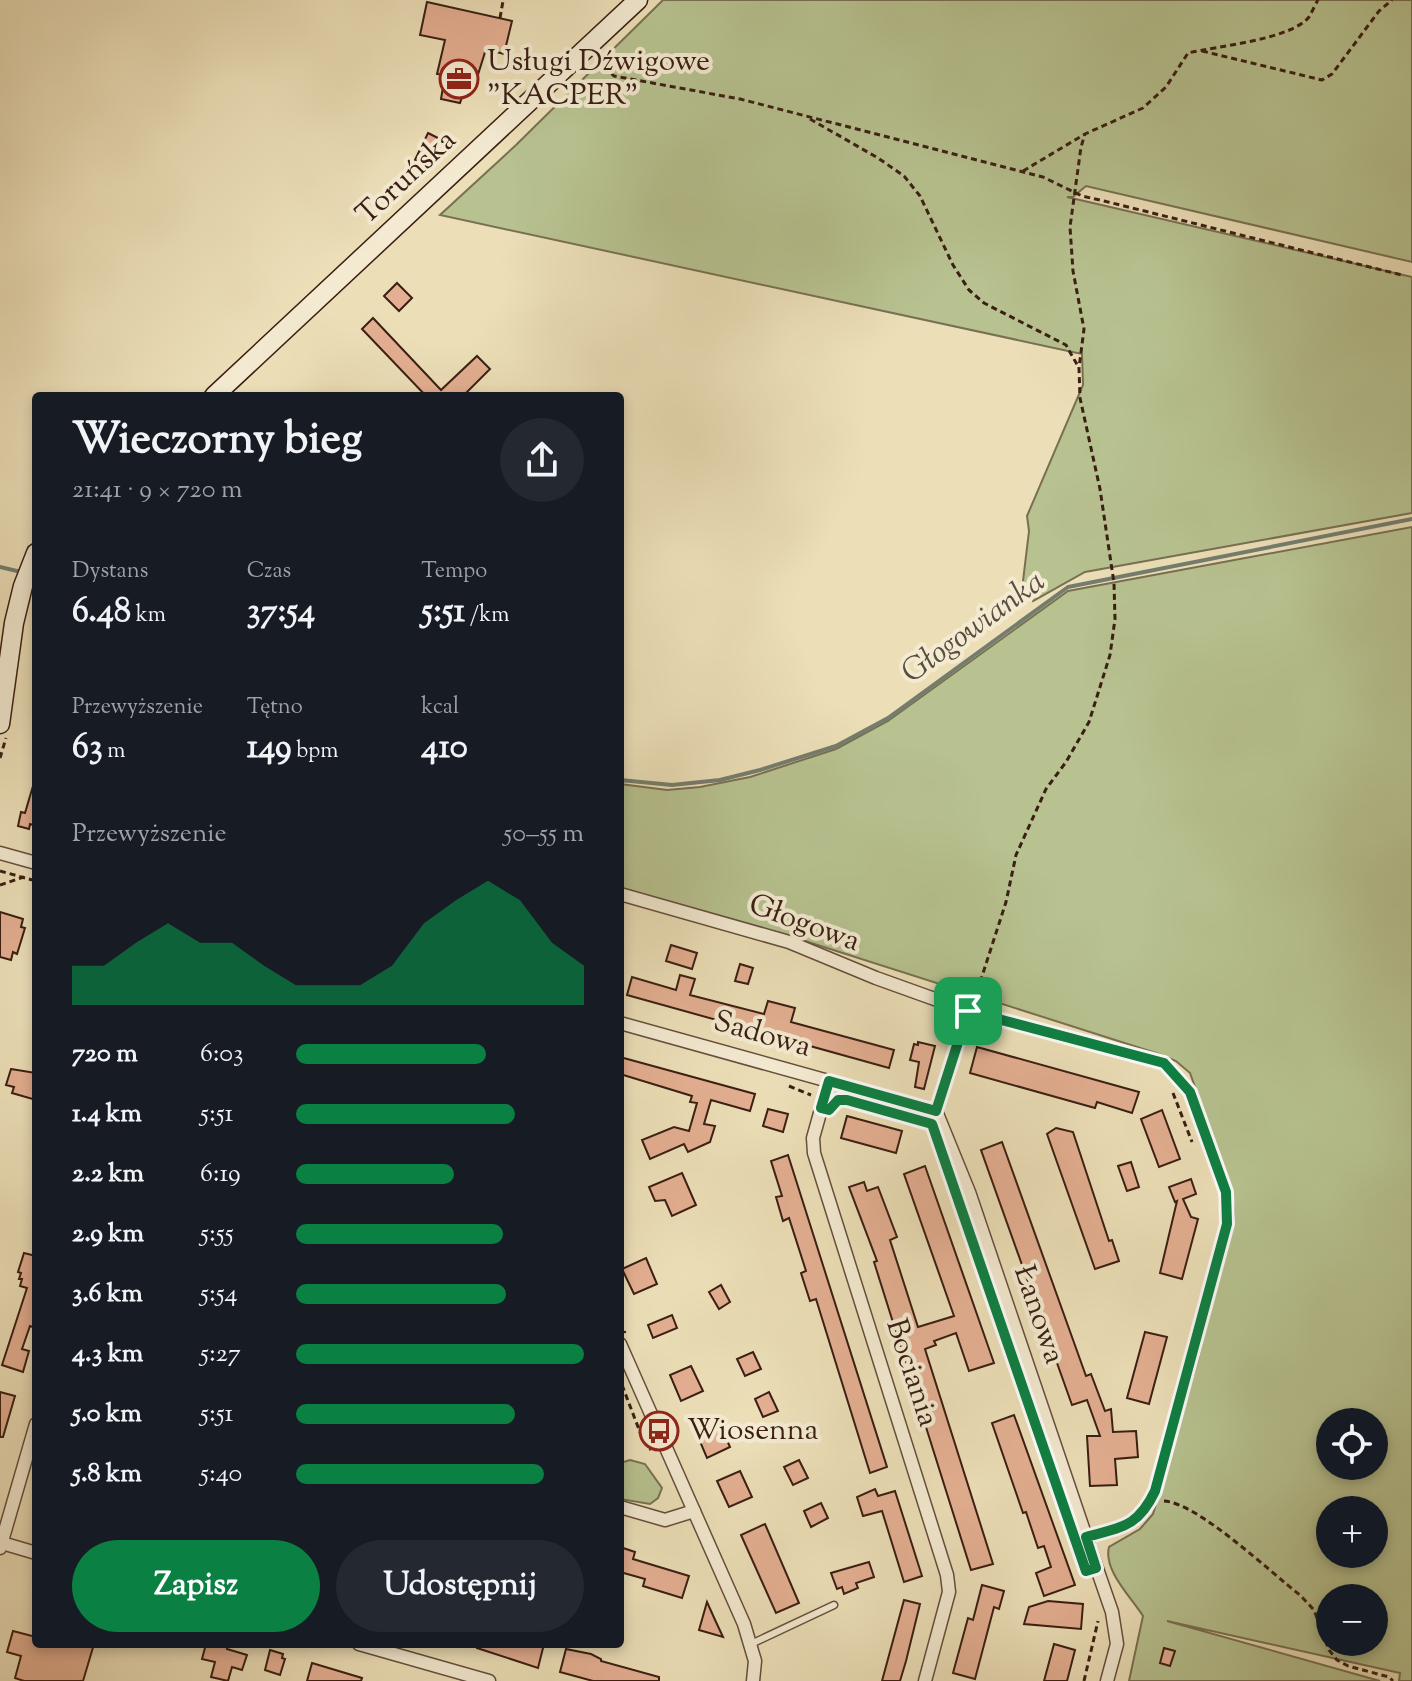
<!DOCTYPE html>
<html lang="pl">
<meta charset="utf-8">
<style>
:root{--surface:#171b24;--page:#242831;--text:#f1f3f6;--muted:#9ea1a6;--accent:#0b8043}
body{margin:0;font-family:"Sorts Mill Goudy",serif;background:var(--page);color:var(--text);height:100vh;display:flex;flex-direction:column;font-size:30px;white-space:nowrap}
*{box-sizing:border-box;margin:0}
p{font-size:26px;color:var(--muted)}
.icon{flex:none;width:44px;height:44px;fill:none;stroke:currentColor;stroke-width:2;stroke-linecap:round;stroke-linejoin:round}
.map{position:relative;flex:1;overflow:hidden}
.details{position:absolute;left:32px;top:392px;width:592px;height:1256px;display:flex;flex-direction:column;background:var(--surface);border-radius:8px;box-shadow:0 4px 12px #0003}
.details>*{flex:none}
.controls{position:absolute;left:1316px;top:1408px;display:grid;gap:16px}
.controls a{display:grid;place-items:center;width:72px;height:72px;border-radius:50%;background:var(--surface);box-shadow:0 4px 12px #0003;font-size:40px}
.pin{position:absolute;display:grid;place-items:center;width:68px;height:68px;color:#fff;margin:-34px;border-radius:16px;box-shadow:0 4px 12px #0006}
.round{display:grid;place-items:center;flex:none;width:84px;height:84px;border-radius:42px;background:var(--page)}
.headline{display:flex;align-items:center;justify-content:space-between;height:136px;padding:0 40px}
h1{font-size:44px;font-weight:800;line-height:60px}
.metrics{display:grid;grid-template-columns:repeat(3,1fr);gap:12px;height:136px;padding:8px 40px}
.metrics div{display:grid;align-content:center}
.metrics b{font-size:34px;font-weight:800}
.metrics small{font-size:22px;font-weight:400}
.metrics p{font-size:22px}
.chart{height:224px;padding:16px 40px}
.chart p{display:flex;justify-content:space-between}
.chart svg{width:100%;height:144px;margin-top:8px;fill:var(--accent);opacity:.7}
.button{display:flex;gap:16px;margin-top:auto;padding:16px 40px}
.button a{flex:1;height:92px;border-radius:48px;background:var(--accent);color:#fff;font-size:32px;font-weight:800;line-height:92px;text-align:center}
.button a+a{background:var(--page);color:var(--text)}
ul{padding:0 40px;list-style:none;font-size:26px}
li{display:grid;grid-template-columns:128px 96px 1fr;align-items:center;height:60px}
li i{height:20px;border-radius:10px;background:var(--accent)}
.map>svg:first-child{display:block}
.green{fill:#b7c290;stroke:#787051;stroke-width:2;fill-rule:evenodd}
.lines{fill:none;stroke-linecap:round;stroke-linejoin:round}
.stream{stroke:#747d6d;stroke-width:4}
.building{fill:#e4af92;stroke:#3a1e12;stroke-width:2}
.lane-casing{stroke:#664e3c;stroke-width:9}
.street-casing{stroke:#664e3c;stroke-width:15}
.secondary-casing{stroke:#3a1e12;stroke-width:21}
.path{stroke:#3a1e12;stroke-width:3;stroke-dasharray:6 4;stroke-linecap:butt}
.lane{stroke:#f3ead1;stroke-width:6}
.street{stroke:#f3ead1;stroke-width:12}
.secondary{stroke:#f3ead1;stroke-width:18}
.route-casing{stroke:#fff;stroke-width:16}
.route{stroke:#0b8043;stroke-width:10}
.labels{text-anchor:middle;dominant-baseline:central;stroke-width:8;stroke-linejoin:round;paint-order:stroke}
.poi-label{font-size:30px;fill:#3a1e12;stroke:#f3ead1;text-anchor:start}
.street-label{font-size:30px;fill:#3a1e12;stroke:#f3ead1}
.water-label{font-size:32px;font-style:italic;fill:#574e3f;stroke:#f3ead1}
</style>
<div class="map">
<svg width="1412" height="1681" viewBox="0 0 1412 1681">
<rect width="100%" height="100%" fill="#ecdfb8"/>
<filter id="stains"><feTurbulence type="fractalNoise" baseFrequency=".0025" numOctaves="4"/><feColorMatrix values="0 0 0 0 .2 0 0 0 0 .09 0 0 0 0 .02 0 0 0 .5 -.17"/></filter>
<radialGradient id="worn" r=".72"><stop offset=".6" stop-color="#630" stop-opacity="0"/><stop offset="1" stop-color="#630" stop-opacity=".3"/></radialGradient>
<!-- green -->
<g class="green">
<path d="M 663,0 L 1412,0 L 1412,262 L 1086,186 L 1073,197 L 1067,197 L 1412,277 L 1412,513 L 1085,572 L 1033,601 L 1023,581 L 1029,531 L 1027,516 L 1083,385 L 1082,354 L 440,215 L 516,145 Z"/>
<path d="M 1412,527 L 1412,1681 L 1399,1681 L 1400,1673 L 1167,1621 L 1380,1681 L 1129,1681 L 1143,1616 C 1131,1597 1103,1570 1109,1547 L 1140,1529 L 1153,1514 L 1197,1363 L 1234,1214 L 1232,1190 L 1190,1073 L 1176,1061 L 1159,1054 L 780,933 L 620,891 L 620,784 L 667,790 L 700,787 L 750,777 L 836,749 L 888,721 L 1068,591 ZM 1330,1422 L 1374,1422 L 1374,1466 L 1330,1466 ZM 1330,1510 L 1374,1510 L 1374,1554 L 1330,1554 ZM 1330,1598 L 1374,1598 L 1374,1642 L 1330,1642 Z"/>
<path d="M 630,1460 L 645,1464 L 662,1488 L 658,1498 L 650,1504 L 620,1499 L 620,1463 Z"/>
</g>
<g class="lines">
<!-- stream -->
<g class="stream">
<path d="M 0,567 L 21,572"/>
<path d="M 620,780 L 672,785 L 720,780 L 760,770 L 836,746 L 888,718 L 1068,587 L 1412,519"/>
</g>
</g>
<!-- building -->
<g class="building">
<path d="M 427,2 L 512,21 L 504,54 L 486,49 L 476,81 L 468,79 L 460,103 L 441,99 L 445,75 L 437,74 L 445,40 L 420,35 Z"/>
<path d="M 428,133 L 438,138 L 426,164 L 415,160 Z"/>
<path d="M 397,283 L 412,298 L 399,311 L 384,296 Z"/>
<path d="M 373,318 L 441,390 L 477,356 L 490,369 L 463,396 L 426,396 L 362,329 Z"/>
<path d="M 33,786 L 36,787 L 36,826 L 30,824 L 29,829 L 18,826 L 21,812 L 25,813 Z"/>
<path d="M 0,912 L 23,919 L 21,927 L 25,928 L 17,954 L 13,952 L 11,960 L 0,957 Z"/>
<path d="M 671,945 L 697,953 L 692,969 L 666,961 Z"/>
<path d="M 740,964 L 753,968 L 748,984 L 735,981 Z"/>
<path d="M 680,975 L 695,979 L 690,995 L 764,1014 L 768,1001 L 795,1008 L 791,1022 L 894,1050 L 889,1068 L 627,995 L 632,977 L 676,990 Z"/>
<path d="M 918,1042 L 935,1046 L 924,1089 L 915,1087 L 919,1062 L 910,1060 L 914,1044 L 918,1045 Z"/>
<path d="M 977,1047 L 1139,1092 L 1132,1113 L 1097,1102 L 1095,1108 L 970,1073 Z"/>
<path d="M 620,1057 L 755,1094 L 750,1111 L 711,1100 L 704,1124 L 715,1126 L 710,1142 L 688,1152 L 684,1144 L 650,1159 L 642,1140 L 674,1127 L 689,1131 L 697,1103 L 690,1102 L 692,1096 L 620,1074 Z"/>
<path d="M 11,1069 L 36,1073 L 36,1100 L 12,1093 L 14,1087 L 6,1085 Z"/>
<path d="M 768,1109 L 788,1114 L 783,1132 L 763,1126 Z"/>
<path d="M 1162,1110 L 1180,1159 L 1159,1167 L 1141,1119 Z"/>
<path d="M 847,1116 L 902,1131 L 896,1153 L 841,1138 Z"/>
<path d="M 1056,1128 L 1073,1132 L 1109,1241 L 1112,1240 L 1119,1261 L 1095,1269 L 1047,1134 Z"/>
<path d="M 1002,1142 L 1086,1376 L 1091,1374 L 1105,1411 L 1111,1409 L 1113,1432 L 1136,1431 L 1138,1457 L 1115,1459 L 1117,1485 L 1090,1486 L 1087,1436 L 1100,1436 L 1087,1400 L 1072,1405 L 981,1150 Z"/>
<path d="M 788,1155 L 887,1467 L 870,1473 L 816,1299 L 810,1301 L 801,1273 L 806,1271 L 789,1218 L 783,1221 L 776,1197 L 782,1196 L 771,1161 Z"/>
<path d="M 1131,1162 L 1139,1187 L 1127,1191 L 1118,1166 Z"/>
<path d="M 925,1166 L 994,1363 L 969,1371 L 956,1333 L 934,1341 L 936,1345 L 925,1349 L 993,1564 L 971,1570 L 874,1262 L 877,1261 L 849,1187 L 864,1182 L 867,1191 L 878,1187 L 897,1237 L 890,1240 L 918,1327 L 954,1316 L 904,1174 Z"/>
<path d="M 682,1173 L 696,1205 L 672,1216 L 665,1200 L 655,1201 L 649,1187 Z"/>
<path d="M 1191,1179 L 1196,1194 L 1183,1199 L 1191,1217 L 1198,1219 L 1182,1279 L 1160,1273 L 1177,1201 L 1175,1202 L 1169,1187 Z"/>
<path d="M 24,1253 L 36,1256 L 36,1328 L 30,1326 L 22,1349 L 29,1351 L 23,1372 L 2,1365 L 27,1288 L 20,1286 L 22,1279 L 19,1279 L 21,1273 L 18,1272 Z"/>
<path d="M 646,1258 L 657,1284 L 634,1294 L 622,1269 Z"/>
<path d="M 721,1285 L 730,1302 L 719,1309 L 709,1292 Z"/>
<path d="M 672,1315 L 677,1328 L 653,1338 L 648,1325 Z"/>
<path d="M 1145,1332 L 1167,1337 L 1149,1404 L 1127,1398 Z"/>
<path d="M 753,1352 L 761,1369 L 745,1376 L 737,1359 Z"/>
<path d="M 691,1366 L 703,1391 L 681,1401 L 670,1375 Z"/>
<path d="M 0,1392 L 15,1396 L 3,1437 L 0,1437 Z"/>
<path d="M 769,1392 L 778,1411 L 763,1417 L 755,1399 Z"/>
<path d="M 1014,1415 L 1075,1585 L 1044,1596 L 1036,1573 L 1051,1567 L 1044,1546 L 1038,1548 L 1026,1512 L 1023,1513 L 992,1423 Z"/>
<path d="M 719,1422 L 730,1447 L 707,1458 L 696,1432 Z"/>
<path d="M 799,1460 L 808,1478 L 793,1485 L 784,1467 Z"/>
<path d="M 740,1471 L 752,1497 L 729,1507 L 717,1481 Z"/>
<path d="M 875,1489 L 878,1496 L 895,1491 L 922,1576 L 904,1582 L 882,1511 L 863,1516 L 857,1497 Z"/>
<path d="M 821,1503 L 828,1518 L 811,1527 L 804,1511 Z"/>
<path d="M 765,1524 L 799,1603 L 776,1613 L 741,1535 Z"/>
<path d="M 620,1547 L 635,1552 L 633,1559 L 689,1576 L 682,1598 L 643,1586 L 645,1579 L 620,1572 Z"/>
<path d="M 869,1562 L 874,1577 L 856,1583 L 858,1588 L 844,1594 L 842,1587 L 837,1589 L 831,1573 Z"/>
<path d="M 982,1585 L 1004,1591 L 999,1609 L 994,1607 L 975,1679 L 953,1673 L 968,1618 L 973,1620 Z"/>
<path d="M 904,1600 L 920,1604 L 906,1661 L 900,1681 L 882,1681 Z"/>
<path d="M 1048,1601 L 1083,1604 L 1081,1629 L 1024,1624 L 1029,1607 Z"/>
<path d="M 707,1602 L 716,1622 L 723,1637 L 699,1630 Z"/>
<path d="M 13,1631 L 36,1637 L 36,1644 L 94,1644 L 83,1681 L 24,1681 L 15,1678 L 21,1656 L 7,1652 Z"/>
<path d="M 206,1644 L 228,1644 L 227,1649 L 247,1655 L 242,1670 L 232,1667 L 228,1681 L 211,1677 L 215,1662 L 202,1659 Z"/>
<path d="M 478,1644 L 544,1644 L 538,1668 L 477,1648 Z"/>
<path d="M 1054,1644 L 1075,1650 L 1067,1681 L 1044,1681 Z"/>
<path d="M 1164,1648 L 1175,1651 L 1170,1666 L 1160,1663 Z"/>
<path d="M 566,1649 L 591,1654 L 601,1659 L 601,1661 L 659,1677 L 659,1681 L 593,1681 L 560,1672 Z"/>
<path d="M 270,1650 L 283,1654 L 282,1658 L 285,1659 L 280,1675 L 265,1670 Z"/>
<path d="M 312,1663 L 362,1678 L 361,1681 L 307,1681 Z"/>
</g>
<g class="lines">
<defs>
<path id="lane" d="M 751,1644 L 834,1605"/>
<g id="street">
<path d="M 0,853 L 36,863"/>
<path d="M 620,894 L 789,942 L 876,978 L 968,1011"/>
<path d="M 620,1023 L 936,1111"/>
<path d="M 829,1081 L 813,1138 L 814,1153 L 947,1575 L 949,1592 L 925,1681"/>
<path d="M 936,1111 L 968,1011 L 1164,1063 L 1190,1092 L 1226,1192 L 1227,1224 L 1155,1491 C 1139,1527 1122,1527 1086,1537 L 1112,1612 L 1117,1644 L 1107,1681"/>
<path d="M 936,1111 L 969,1192 L 1086,1537"/>
<path d="M 620,1344 L 744,1624 L 755,1661 L 753,1681"/>
<path d="M 620,1507 L 665,1520 L 694,1511"/>
<path d="M 2,1543 L 36,1553"/>
<path d="M 0,1548 L 36,1424"/>
<path d="M 359,1644 L 489,1681"/>
</g>
<g id="secondary">
<path d="M 214,396 L 638,0"/>
<path d="M 0,724 L 14,623 L 23,586 L 36,553"/>
</g>
</defs>
<!-- lane casing -->
<use href="#lane" class="lane-casing"/>
<!-- street casing -->
<use href="#street" class="street-casing"/>
<!-- secondary casing -->
<use href="#secondary" class="secondary-casing"/>
<!-- path -->
<g class="path">
<path d="M 500,18 L 503,1"/>
<path d="M 1202,51 L 1322,80 L 1332,74 L 1379,11 L 1392,0"/>
<path d="M 597,60 L 614,76 L 740,99 L 1043,177 L 1082,196 L 1104,201 L 1402,275"/>
<path d="M 810,119 L 878,158 L 904,176 L 920,196 L 953,265 L 969,290 L 984,303 L 1066,345 L 1079,368"/>
<path d="M 1023,171 L 1085,134"/>
<path d="M 0,758 L 6,738"/>
<path d="M 0,871 L 36,881"/>
<path d="M 0,885 L 24,877"/>
<path d="M 974,1001 L 1006,902 L 1016,855 L 1046,789 L 1066,762 L 1089,722 L 1110,655 L 1115,619 L 1114,583 L 1100,489 L 1080,398 L 1079,368 L 1084,329 L 1073,271 L 1070,227 L 1081,147 L 1085,134 L 1143,108 L 1166,87 L 1188,53 C 1217,46 1290,40 1309,17 C 1312,12 1315,5 1318,0"/>
<path d="M 789,1086 L 811,1095"/>
<path d="M 1173,1093 L 1192,1142"/>
<path d="M 620,1322 L 625,1333"/>
<path d="M 622,1385 L 643,1440 L 651,1450"/>
<path d="M 1164,1501 C 1198,1503 1270,1572 1300,1595 L 1314,1610 L 1329,1650 L 1337,1660 L 1348,1666 L 1389,1677 L 1393,1681"/>
<path d="M 1084,1681 L 1098,1621"/>
</g>
<!-- lane -->
<use href="#lane" class="lane"/>
<!-- street -->
<use href="#street" class="street"/>
<!-- secondary -->
<use href="#secondary" class="secondary"/>
</g>
<g class="lines">
<defs>
<path id="route" d="M 968,1011 L 1164,1063 L 1190,1092 L 1226,1192 L 1227,1224 L 1155,1491 C 1138,1527 1122,1527 1086,1537 L 1096,1568 L 1086,1571 L 932,1124 L 847,1100 L 838,1100 L 829,1110 L 821,1108 L 829,1081 L 936,1111 Z"/>
</defs>
<!-- route casing -->
<use href="#route" class="route-casing"/>
<!-- route -->
<use href="#route" class="route"/>
</g>
<!-- icons -->
<defs>
<symbol id="office-ring" viewBox="-11 -11 22 22"><circle r="9.5" fill="#f3ead1" stroke="#8f2418" stroke-width="1.5"/><path d="M-6-3h4V-5.5h4V-3h4V5H-6ZM-1-4.5V-3h2v-1.5ZM-6 0V1H6V0Z" fill="#8f2418"/></symbol>
<symbol id="bus-ring" viewBox="-11 -11 22 22"><circle r="9.5" fill="#f3ead1" stroke="#8f2418" stroke-width="1.5"/><path d="M-5-6H5V4H4V6H2V4H-2V6H-4V4H-5ZM-3.5-4V0h7V-4ZM-3.5 1.2v1.5H-2V1.2ZM2 1.2v1.5H3.5V1.2Z" fill="#8f2418"/></symbol>
</defs>
<g fill-rule="evenodd">
<use href="#office-ring" x="437" y="57" width="44" height="44"/>
<use href="#bus-ring" x="637" y="1409" width="44" height="44"/>
</g>
<g class="labels">
<!-- poi labels -->
<g class="poi-label">
<text x="487" y="62">Usługi Dźwigowe<tspan x="487" dy="34">"KACPER"</tspan></text>
<text x="687" y="1431">Wiosenna</text>
</g>
<!-- street labels -->
<g class="street-label">
<text transform="translate(407 178) rotate(-43)">Toruńska</text>
<text transform="translate(804 924) rotate(20)">Głogowa</text>
<text transform="translate(762 1035) rotate(16)">Sadowa</text>
<text transform="translate(1038 1315) rotate(71)">Łanowa</text>
<text transform="translate(911 1373) rotate(72)">Bociania</text>
</g>
<!-- water labels -->
<g class="water-label">
<text transform="translate(974 628) rotate(-36)">Głogowianka</text>
</g>
</g>
<rect width="100%" height="100%" filter="url(#stains)"/>
<rect width="100%" height="100%" fill="url(#worn)"/>
</svg>
<div class="controls">
<a><svg class="icon" aria-label="locate" viewBox="0 0 24 24"><circle cx="12" cy="12" r="6"/><path d="M12 2v4M12 18v4M2 12h4M18 12h4"/></svg></a>
<a>+</a>
<a>−</a>
</div>
<div class="pin" style="left:968px;top:1011px;background:#1e9e55"><svg class="icon" aria-label="arrive" viewBox="0 0 24 24"><path d="M6 21V4h12l-3 4 3 4H6"/></svg></div>
<section class="details">
<div class="headline"><div><h1>Wieczorny bieg</h1><p>21:41 · 9 × 720 m</p></div><a class="round"><svg class="icon" aria-label="share" viewBox="0 0 24 24"><path d="M12 15V3M7 8l5-5 5 5M5 13v7h14v-7"/></svg></a></div>
<div class="metrics">
<div><p>Dystans</p><b>6.48<small> km</small></b></div>
<div><p>Czas</p><b>37:54</b></div>
<div><p>Tempo</p><b>5:51<small> /km</small></b></div>
</div>
<div class="metrics">
<div><p>Przewyższenie</p><b>63<small> m</small></b></div>
<div><p>Tętno</p><b>149<small> bpm</small></b></div>
<div><p>kcal</p><b>410</b></div>
</div>
<div class="chart"><p><span>Przewyższenie</span>50–55 m</p>
<svg viewBox="0 0 160 44" preserveAspectRatio="none"><path d="M0 44V32L10 32L20 25L30 19L40 25L50 25L60 32L70 38L80 38L90 38L100 32L110 19L120 12L130 6L140 12L150 25L160 32V44z"/></svg>
</div>
<ul>
<li><b>720 m</b>6:03<i style="width:66%"></i></li>
<li><b>1.4 km</b>5:51<i style="width:76%"></i></li>
<li><b>2.2 km</b>6:19<i style="width:55%"></i></li>
<li><b>2.9 km</b>5:55<i style="width:72%"></i></li>
<li><b>3.6 km</b>5:54<i style="width:73%"></i></li>
<li><b>4.3 km</b>5:27<i style="width:100%"></i></li>
<li><b>5.0 km</b>5:51<i style="width:76%"></i></li>
<li><b>5.8 km</b>5:40<i style="width:86%"></i></li>
</ul>
<div class="button"><a>Zapisz</a><a>Udostępnij</a></div>
</section>
</div>
